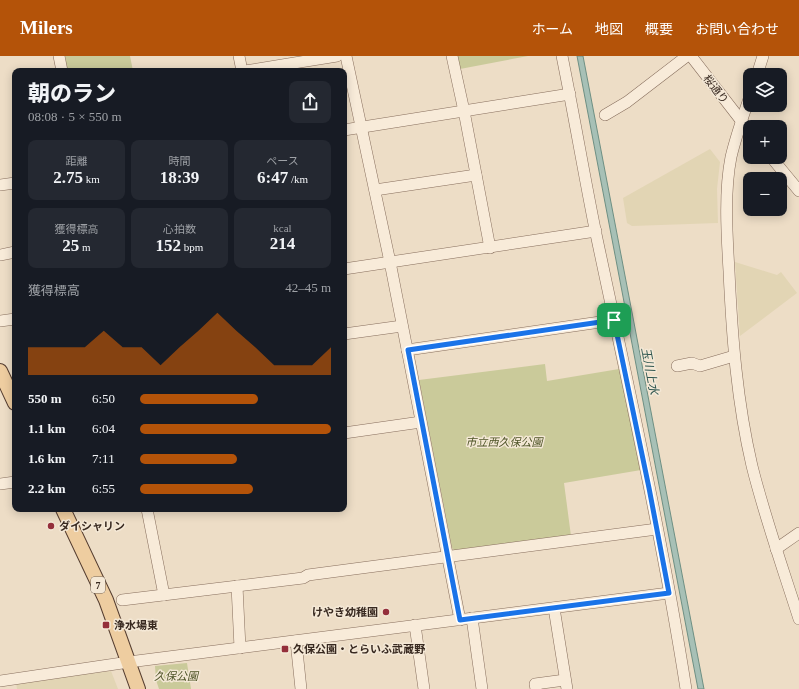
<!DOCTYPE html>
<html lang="ja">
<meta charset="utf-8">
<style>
:root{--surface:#171b24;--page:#242831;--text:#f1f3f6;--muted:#9ea1a6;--accent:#b45309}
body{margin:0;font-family:"Times New Roman","Noto Sans JP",serif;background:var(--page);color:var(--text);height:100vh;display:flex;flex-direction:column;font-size:15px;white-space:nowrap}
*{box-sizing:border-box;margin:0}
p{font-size:13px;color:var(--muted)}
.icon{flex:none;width:22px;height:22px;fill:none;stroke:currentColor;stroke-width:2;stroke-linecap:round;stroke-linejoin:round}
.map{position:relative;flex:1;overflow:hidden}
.details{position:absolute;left:12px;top:12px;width:335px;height:444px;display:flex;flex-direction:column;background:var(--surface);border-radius:8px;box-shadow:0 2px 10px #0003}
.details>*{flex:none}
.buttons{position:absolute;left:743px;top:12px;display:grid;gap:8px}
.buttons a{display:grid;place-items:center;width:44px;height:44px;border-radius:8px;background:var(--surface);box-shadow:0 2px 10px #0003;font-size:20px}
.pin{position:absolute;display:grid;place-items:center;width:34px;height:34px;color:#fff;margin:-17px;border-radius:8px;box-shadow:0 2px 6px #0006}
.round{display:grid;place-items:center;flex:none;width:42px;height:42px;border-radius:8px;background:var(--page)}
.head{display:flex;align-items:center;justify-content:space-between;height:68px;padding:0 16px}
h1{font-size:22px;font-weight:800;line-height:30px}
.stats{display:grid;grid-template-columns:repeat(3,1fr);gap:6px;height:68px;padding:4px 16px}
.stats div{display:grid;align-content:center;border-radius:8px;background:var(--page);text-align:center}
.stats b{font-size:17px;font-weight:800}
.stats small{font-size:11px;font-weight:400}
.stats p{font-size:11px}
.chart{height:112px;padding:8px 16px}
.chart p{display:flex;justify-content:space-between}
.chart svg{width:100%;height:72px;margin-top:4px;fill:var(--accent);opacity:.7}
ul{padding:0 16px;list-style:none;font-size:13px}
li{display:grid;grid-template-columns:64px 48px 1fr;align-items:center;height:30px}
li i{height:10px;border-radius:5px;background:var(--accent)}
header{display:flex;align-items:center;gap:24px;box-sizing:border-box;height:56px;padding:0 20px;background:var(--accent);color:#fff}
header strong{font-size:19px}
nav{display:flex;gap:22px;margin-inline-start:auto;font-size:14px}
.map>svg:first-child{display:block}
.farmland{fill:#e2d5b4}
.green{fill:#caca9a}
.water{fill:#a7c0b6;stroke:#6e8f83}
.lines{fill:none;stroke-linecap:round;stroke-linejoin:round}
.minor-casing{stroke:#876e5d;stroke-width:12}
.major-casing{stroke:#553d30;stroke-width:16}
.minor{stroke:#f8ebd9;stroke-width:11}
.major{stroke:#eecda0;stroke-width:14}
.route-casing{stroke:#fff;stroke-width:8}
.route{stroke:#1a73e8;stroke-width:5}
.poi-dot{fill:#942f3b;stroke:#f4e8d6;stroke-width:1.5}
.labels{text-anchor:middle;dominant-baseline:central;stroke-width:3;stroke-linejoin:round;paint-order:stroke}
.shield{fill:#f4e8d6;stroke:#706257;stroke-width:1}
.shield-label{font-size:10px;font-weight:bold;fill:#382920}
.street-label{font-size:11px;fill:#382920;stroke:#f4e8d6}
.park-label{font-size:11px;font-style:italic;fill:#4e5427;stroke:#f4e8d6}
.poi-label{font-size:11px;font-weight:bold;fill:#382920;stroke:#f4e8d6;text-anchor:start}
.water-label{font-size:12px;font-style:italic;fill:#305750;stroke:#f4e8d6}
</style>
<header>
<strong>Milers</strong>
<nav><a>ホーム</a><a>地図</a><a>概要</a><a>お問い合わせ</a></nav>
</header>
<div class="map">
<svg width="799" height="633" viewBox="0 0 799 633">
<rect width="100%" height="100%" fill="#edddc6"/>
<!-- farmland -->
<g class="farmland">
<path d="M 710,93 L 720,106 L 717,133 L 718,167 L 632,170 L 627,167 L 623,142 Z"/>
<path d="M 735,206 L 777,219 L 781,216 L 797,237 L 740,280 Z"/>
<path d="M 111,615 L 118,633 L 17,633 L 16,626 Z"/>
</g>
<!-- green -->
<g class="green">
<path d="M 65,0 L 130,0 L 133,15 L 67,15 Z"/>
<path d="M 457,0 L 528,0 L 460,13 Z"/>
<path d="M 545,308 L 547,325 L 619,313 L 629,354 L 641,414 L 564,427 L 571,480 L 455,495 L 452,492 L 419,324 Z"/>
<path d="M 187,607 L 191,633 L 159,633 L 156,624 L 155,610 Z"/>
</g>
<!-- water -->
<path class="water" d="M 577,0 L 583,0 L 704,633 L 698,633 Z"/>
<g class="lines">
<defs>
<g id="minor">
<path d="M 59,0 L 62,15"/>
<path d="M 239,0 L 242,15"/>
<path d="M 346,0 L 390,206 L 460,564"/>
<path d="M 452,0 L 464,55 L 490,192"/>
<path d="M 562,0 C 574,59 584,119 596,178 C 628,329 662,480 686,633"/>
<path d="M 691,0 L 750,76"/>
<path d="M 245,15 L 337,0"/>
<path d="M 757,19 L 763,0"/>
<path d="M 750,40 C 743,60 736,80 731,101 C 724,136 727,180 729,215 C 732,281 737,346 752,410 C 765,462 783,513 799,563"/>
<path d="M 605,59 L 627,46 L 687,0"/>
<path d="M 344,74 L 570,38"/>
<path d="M 771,101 L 799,135"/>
<path d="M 0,129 L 15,127"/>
<path d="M 375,134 L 476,119"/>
<path d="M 0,199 L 15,196"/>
<path d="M 344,213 L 596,175"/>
<path d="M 0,265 L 15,263"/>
<path d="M 344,278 L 402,270"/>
<path d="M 407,294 L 614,264"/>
<path d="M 677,310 L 692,307 L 700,310 L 734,300"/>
<path d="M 344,377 L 421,366"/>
<path d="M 0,428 L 15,426"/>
<path d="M 147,453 L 164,539"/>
<path d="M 776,493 L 799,477"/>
<path d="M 237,530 L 240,592"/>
<path d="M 122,544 L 303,522 L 308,519 L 657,473"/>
<path d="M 554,552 L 567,633"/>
<path d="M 472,562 L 482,633"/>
<path d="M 415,569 L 424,633"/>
<path d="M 296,585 L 301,633"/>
<path d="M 0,625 L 129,606 L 669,537"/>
<path d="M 536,633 L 535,628 L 565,624"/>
</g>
<g id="major">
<path d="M 0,315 L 15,347"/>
<path d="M 63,453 L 106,544 L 138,633"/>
</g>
</defs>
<!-- minor casing -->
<use href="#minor" class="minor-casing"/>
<!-- major casing -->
<use href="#major" class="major-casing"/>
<!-- minor -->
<use href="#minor" class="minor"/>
<!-- major -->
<use href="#major" class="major"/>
</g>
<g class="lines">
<defs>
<path id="route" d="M 614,264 L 649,432 L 669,537 L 460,564 L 408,294 Z"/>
</defs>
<!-- route casing -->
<use href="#route" class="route-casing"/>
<!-- route -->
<use href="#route" class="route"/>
</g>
<!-- markers -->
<g class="poi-dot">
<circle cx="51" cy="470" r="4"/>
<circle cx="386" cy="556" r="4"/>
<rect x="102" y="565" width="8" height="8" rx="2"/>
<rect x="281" y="589" width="8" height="8" rx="2"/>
</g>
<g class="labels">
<!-- shield labels -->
<rect class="shield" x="91" y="521" width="14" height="16" rx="3"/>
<g class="shield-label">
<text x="98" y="529">7</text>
</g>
<!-- street labels -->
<g class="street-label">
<text transform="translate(716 33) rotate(52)">桜通り</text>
</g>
<!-- park labels -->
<g class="park-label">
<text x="504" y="386">市立西久保公園</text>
<text x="176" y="620">久保公園</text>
</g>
<!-- poi labels -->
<g class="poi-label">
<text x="59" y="470">ダイシャリン</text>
<text x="378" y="556" text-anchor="end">けやき幼稚園</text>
<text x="114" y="569">浄水場東</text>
<text x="293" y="593">久保公園・とらいふ武蔵野</text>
</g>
<!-- water labels -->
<g class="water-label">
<text transform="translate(650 315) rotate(79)">玉川上水</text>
</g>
</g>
</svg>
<div class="buttons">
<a><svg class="icon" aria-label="layers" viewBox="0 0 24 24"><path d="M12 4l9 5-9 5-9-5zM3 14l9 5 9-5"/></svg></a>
<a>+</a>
<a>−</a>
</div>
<div class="pin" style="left:614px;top:264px;background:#1e9e55"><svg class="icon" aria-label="arrive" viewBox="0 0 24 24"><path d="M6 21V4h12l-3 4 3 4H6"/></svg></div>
<section class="details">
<div class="head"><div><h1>朝のラン</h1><p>08:08 · 5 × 550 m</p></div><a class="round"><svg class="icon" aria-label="share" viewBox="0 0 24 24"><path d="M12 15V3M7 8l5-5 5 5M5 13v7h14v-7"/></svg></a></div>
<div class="stats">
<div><p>距離</p><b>2.75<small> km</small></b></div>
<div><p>時間</p><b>18:39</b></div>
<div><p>ペース</p><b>6:47<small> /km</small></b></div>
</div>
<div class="stats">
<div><p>獲得標高</p><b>25<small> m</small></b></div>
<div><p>心拍数</p><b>152<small> bpm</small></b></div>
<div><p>kcal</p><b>214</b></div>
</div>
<div class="chart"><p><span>獲得標高</span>42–45 m</p>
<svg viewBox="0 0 160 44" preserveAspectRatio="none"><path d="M0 44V27L10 27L20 27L30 27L40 17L50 27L60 27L70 38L80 27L90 17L100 6L110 17L120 27L130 38L140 38L150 38L160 27V44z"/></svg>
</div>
<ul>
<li><b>550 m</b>6:50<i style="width:62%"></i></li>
<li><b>1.1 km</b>6:04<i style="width:100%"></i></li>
<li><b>1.6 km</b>7:11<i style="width:51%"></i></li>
<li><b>2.2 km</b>6:55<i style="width:59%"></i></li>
</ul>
</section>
</div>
